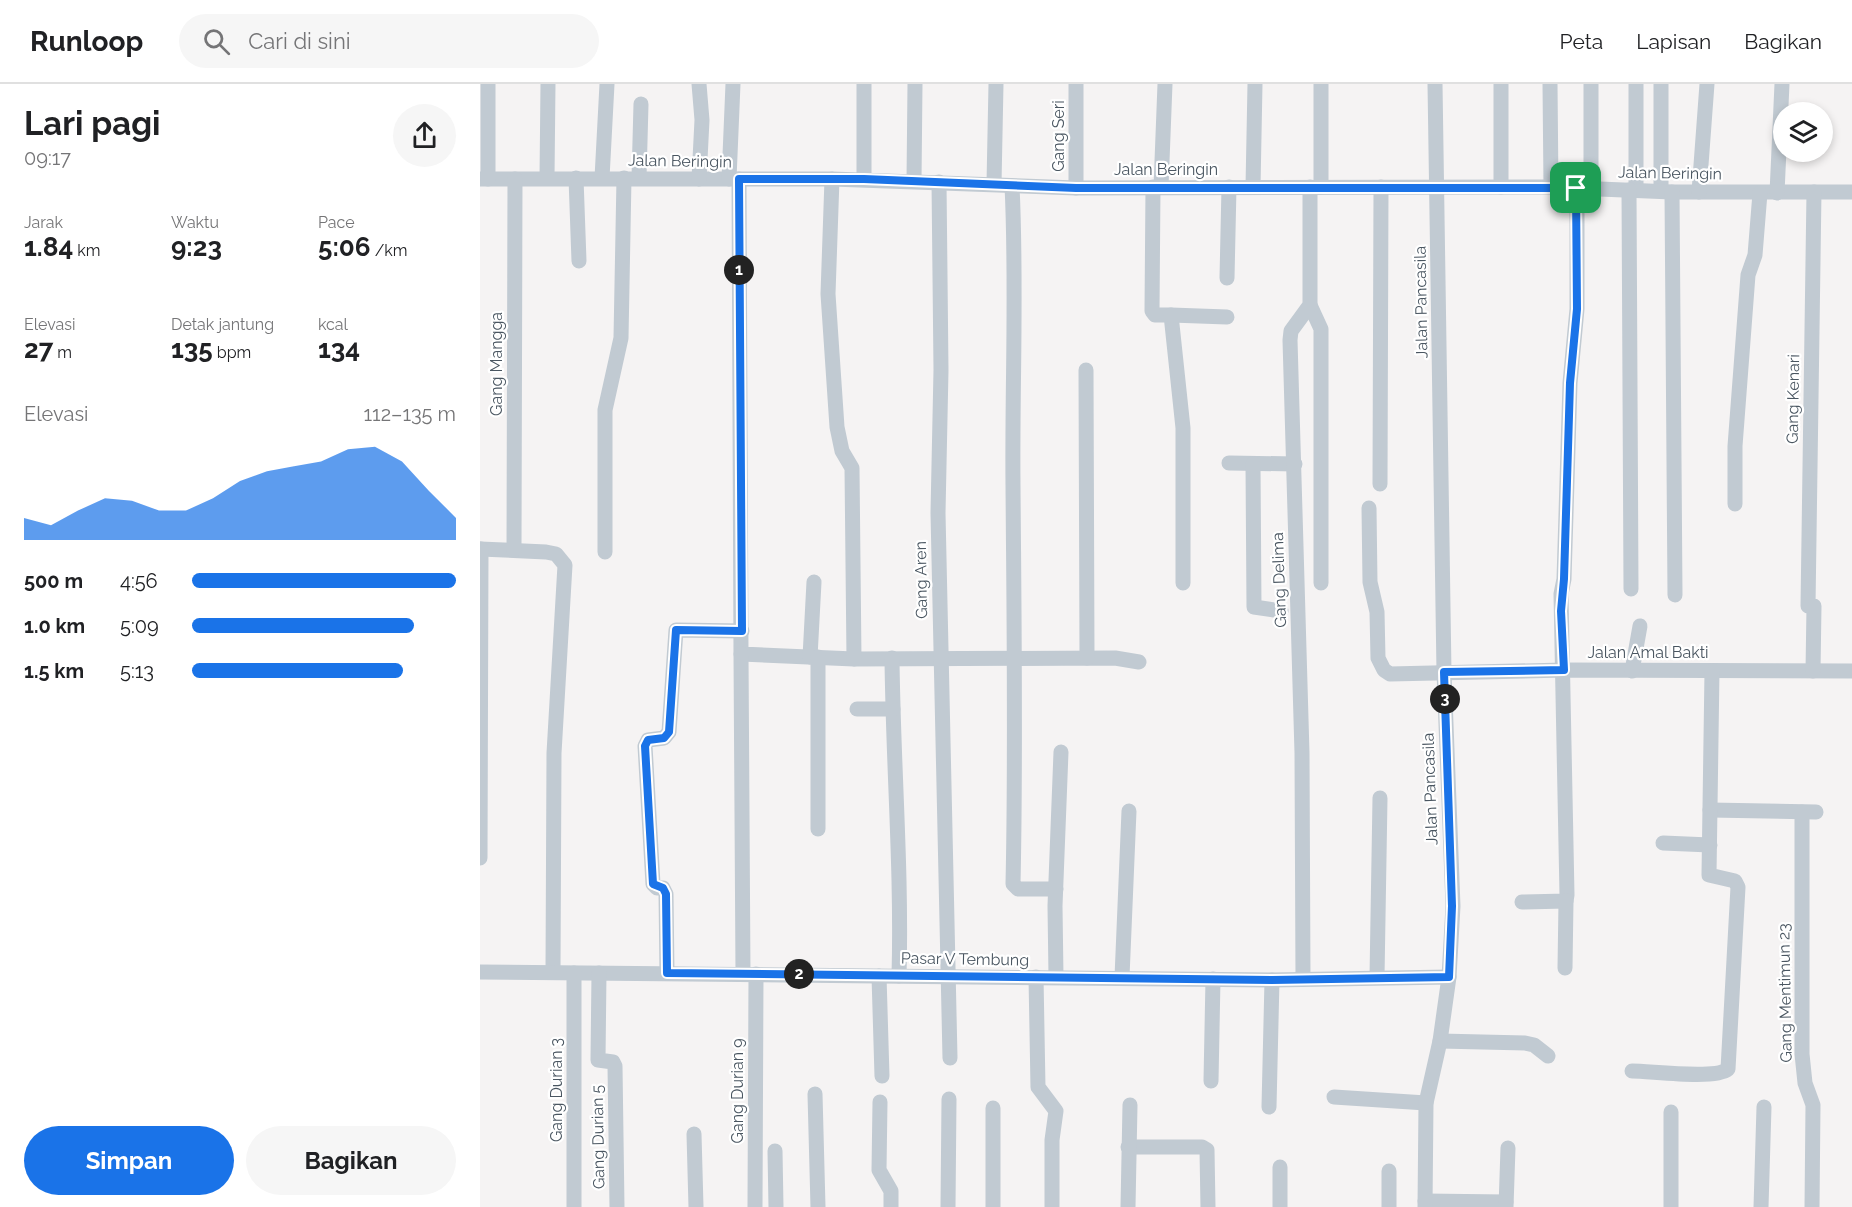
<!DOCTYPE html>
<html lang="id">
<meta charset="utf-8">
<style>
:root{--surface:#fff;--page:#f6f6f6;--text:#202124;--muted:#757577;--line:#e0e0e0;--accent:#1a73e8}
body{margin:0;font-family:Raleway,sans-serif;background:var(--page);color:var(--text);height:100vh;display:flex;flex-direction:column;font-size:22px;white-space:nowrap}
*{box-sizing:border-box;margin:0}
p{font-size:20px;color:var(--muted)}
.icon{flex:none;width:33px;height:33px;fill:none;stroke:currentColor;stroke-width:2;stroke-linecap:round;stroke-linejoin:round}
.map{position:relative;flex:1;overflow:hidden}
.drawer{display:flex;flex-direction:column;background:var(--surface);width:480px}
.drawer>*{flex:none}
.buttons{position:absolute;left:1293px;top:18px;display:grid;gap:12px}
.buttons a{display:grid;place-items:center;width:60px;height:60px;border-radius:50%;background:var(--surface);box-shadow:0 3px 9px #0003;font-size:30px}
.pin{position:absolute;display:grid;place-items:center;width:51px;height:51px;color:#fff;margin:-26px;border-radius:12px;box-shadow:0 3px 9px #0006}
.km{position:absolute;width:30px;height:30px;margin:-15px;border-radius:50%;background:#222;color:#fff;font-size:16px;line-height:30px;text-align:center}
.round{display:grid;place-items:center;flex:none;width:63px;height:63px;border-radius:32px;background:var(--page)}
.head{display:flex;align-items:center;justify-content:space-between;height:102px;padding:0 24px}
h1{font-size:33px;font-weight:700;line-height:45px}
.figures{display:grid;grid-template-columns:repeat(3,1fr);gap:9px;height:102px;padding:6px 24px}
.figures div{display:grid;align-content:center}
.figures b{font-size:26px;font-weight:700}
.figures small{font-size:16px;font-weight:400}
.figures p{font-size:16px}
.chart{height:168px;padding:12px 24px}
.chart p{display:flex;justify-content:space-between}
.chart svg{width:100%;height:108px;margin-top:6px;fill:var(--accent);opacity:.7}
.button{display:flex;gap:12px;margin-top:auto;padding:12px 24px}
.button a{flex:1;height:69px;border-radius:36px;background:var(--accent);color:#fff;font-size:24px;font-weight:700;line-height:69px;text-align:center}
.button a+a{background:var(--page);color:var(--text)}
ul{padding:0 24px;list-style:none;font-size:20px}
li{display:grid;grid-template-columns:96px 72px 1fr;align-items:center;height:45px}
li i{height:15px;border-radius:8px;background:var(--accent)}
header{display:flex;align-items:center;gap:36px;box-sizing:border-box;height:84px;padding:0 30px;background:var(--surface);border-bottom:2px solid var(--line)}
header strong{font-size:28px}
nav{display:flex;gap:33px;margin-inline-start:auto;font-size:21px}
.search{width:420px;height:54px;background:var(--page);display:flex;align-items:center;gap:15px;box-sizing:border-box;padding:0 21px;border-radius:33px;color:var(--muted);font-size:22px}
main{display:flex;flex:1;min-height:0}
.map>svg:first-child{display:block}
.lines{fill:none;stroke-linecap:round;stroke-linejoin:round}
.minor{stroke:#c1cad2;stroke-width:15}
.route-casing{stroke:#fff;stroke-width:12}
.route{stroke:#1a73e8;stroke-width:8}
.labels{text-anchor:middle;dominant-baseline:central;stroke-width:4.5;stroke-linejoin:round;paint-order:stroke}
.street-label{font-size:16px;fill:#4a5661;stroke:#fff}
</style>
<header>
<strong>Runloop</strong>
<div class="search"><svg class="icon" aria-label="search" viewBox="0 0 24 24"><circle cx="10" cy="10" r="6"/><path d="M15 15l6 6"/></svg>Cari di sini</div>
<nav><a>Peta</a><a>Lapisan</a><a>Bagikan</a></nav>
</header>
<main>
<section class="drawer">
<div class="head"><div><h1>Lari pagi</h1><p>09:17</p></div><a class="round"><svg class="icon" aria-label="share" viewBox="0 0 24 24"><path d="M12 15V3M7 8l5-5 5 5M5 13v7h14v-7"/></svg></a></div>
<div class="figures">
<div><p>Jarak</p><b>1.84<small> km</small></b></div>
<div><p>Waktu</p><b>9:23</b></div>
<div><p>Pace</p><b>5:06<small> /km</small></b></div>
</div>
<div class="figures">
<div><p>Elevasi</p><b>27<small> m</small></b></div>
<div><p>Detak jantung</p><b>135<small> bpm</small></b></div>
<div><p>kcal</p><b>134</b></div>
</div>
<div class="chart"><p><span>Elevasi</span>112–135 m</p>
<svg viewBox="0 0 160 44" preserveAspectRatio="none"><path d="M0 44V35L10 38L20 32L30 27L40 28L50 32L60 32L70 27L80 20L90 16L100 14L110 12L120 7L130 6L140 12L150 24L160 35V44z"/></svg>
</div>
<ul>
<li><b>500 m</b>4:56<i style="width:100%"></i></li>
<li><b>1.0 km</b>5:09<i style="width:84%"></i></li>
<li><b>1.5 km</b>5:13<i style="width:80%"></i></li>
</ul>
<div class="button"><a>Simpan</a><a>Bagikan</a></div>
</section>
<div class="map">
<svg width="1372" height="1123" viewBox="0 0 1372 1123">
<rect width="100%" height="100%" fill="#f5f3f3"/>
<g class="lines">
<!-- minor -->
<g class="minor">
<path d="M 384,0 L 384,95"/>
<path d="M 596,0 L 596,104"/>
<path d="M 1021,0 L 1021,103"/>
<path d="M 1070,0 L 1071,103"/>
<path d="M 1111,0 L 1111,105"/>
<path d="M 1156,0 L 1156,106"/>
<path d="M 1181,0 L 1181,107"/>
<path d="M 67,94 L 68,0"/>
<path d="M 96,94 L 99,177"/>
<path d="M 122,94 L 127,0"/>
<path d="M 159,94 L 161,20"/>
<path d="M 0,95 L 352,95 L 596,104 L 1071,103 L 1192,108 L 1372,108"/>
<path d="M 8,95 L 8,0"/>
<path d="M 219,95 L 222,36 L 219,0"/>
<path d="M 249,95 L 253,0"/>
<path d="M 259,95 L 261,570 L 374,575 L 635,574 L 659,578"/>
<path d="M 352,95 L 348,210 L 357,343 L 362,367 L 372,384 L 374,575"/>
<path d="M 434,97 L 435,0"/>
<path d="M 459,98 L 461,286 L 458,429 L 470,974"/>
<path d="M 514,100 L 516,0"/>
<path d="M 532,102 C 537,202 532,301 533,401 C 534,534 536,667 533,800 L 538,805 L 576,805"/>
<path d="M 673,103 L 672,227 L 675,231 L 691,231 L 703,344 L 703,499"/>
<path d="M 681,103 L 685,0"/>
<path d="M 773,103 L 775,0"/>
<path d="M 841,103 L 841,0"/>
<path d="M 1149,106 L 1151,505"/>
<path d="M 1192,108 L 1195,511"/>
<path d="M 1219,108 L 1227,0"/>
<path d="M 1297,109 L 1302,0"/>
<path d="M 747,194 L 749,103"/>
<path d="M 830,221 L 841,245 L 841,499"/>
<path d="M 691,231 L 747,233"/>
<path d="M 606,286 L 607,574"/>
<path d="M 749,379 L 815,380"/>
<path d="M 773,380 L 774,523 L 801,527"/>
<path d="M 900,400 L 901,103"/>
<path d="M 1255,420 L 1255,362 L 1268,191 L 1275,171 L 1280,109"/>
<path d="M 889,424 L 890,498 L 897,528 L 898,574 L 904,586 L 910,590 L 1084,586 L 1372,587"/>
<path d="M 0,465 L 66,468 L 76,470 L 85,481 L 74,669 L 73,888"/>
<path d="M 34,466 L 35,95"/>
<path d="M 125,468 L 125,326 L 141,254 L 144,94"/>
<path d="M 261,570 L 263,890"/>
<path d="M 330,573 L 334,498"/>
<path d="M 338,573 L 338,745"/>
<path d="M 412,574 C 413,680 422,786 419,892"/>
<path d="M 1152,587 L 1160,542"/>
<path d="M 1333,587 L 1334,522 L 1328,522 L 1334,108"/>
<path d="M 377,625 L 413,625"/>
<path d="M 1230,726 L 1336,728"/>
<path d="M 1322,728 L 1322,970 L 1325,999 L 1333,1021 L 1332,1123"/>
<path d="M 1183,759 L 1230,761"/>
<path d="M 0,774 L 1,465"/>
<path d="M 1042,818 L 1086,817 L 1087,811 L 1081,510 L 1084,495 L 1090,299 L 1097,225 L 1097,104"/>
<path d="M 1085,884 L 1086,817"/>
<path d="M 0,888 L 792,896 L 969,893"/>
<path d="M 94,889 L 94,1123"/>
<path d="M 119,889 L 118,976 L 133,978 L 135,982 L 137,1123"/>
<path d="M 187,889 L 186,810 L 183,804 L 177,804 L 173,800 L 165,662 L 168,656 L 184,654 L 189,648 L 196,546 L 262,547"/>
<path d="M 399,892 L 402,992"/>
<path d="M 556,893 L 558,1003 L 576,1027 L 572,1056 L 572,1123"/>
<path d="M 576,893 L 575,822 L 581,668"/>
<path d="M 642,893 L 649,727"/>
<path d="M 897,893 L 900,714"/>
<path d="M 823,895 L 822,669 L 810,256 L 811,247 L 830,221 L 830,103"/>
<path d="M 960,957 L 1045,959 L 1054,961 L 1068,972"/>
<path d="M 1152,987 C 1171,987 1235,996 1248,985 L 1258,803 L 1255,797 L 1229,791 L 1232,587"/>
<path d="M 731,997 L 733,895"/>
<path d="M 335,1010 L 338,1123"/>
<path d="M 854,1013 L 946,1019"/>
<path d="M 400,1018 L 399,1086 L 411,1107 L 411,1123"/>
<path d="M 789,1023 L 792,896"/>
<path d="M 214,1050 L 216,1123"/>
<path d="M 648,1063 L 722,1063 L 727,1066 L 728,1123"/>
<path d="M 295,1067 L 296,1123"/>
<path d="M 945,1117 L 1026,1118"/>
<path d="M 275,1123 L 276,890"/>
<path d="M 468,1123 L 469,1015"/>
<path d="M 513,1123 L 513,1024"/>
<path d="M 648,1123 L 650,1021"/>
<path d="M 800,1123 L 800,1083"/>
<path d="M 909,1123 L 909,1087"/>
<path d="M 945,1123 L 946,1019 L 960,957 L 969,893 L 973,822 L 964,588 L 955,0"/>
<path d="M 1026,1123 L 1028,1064"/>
<path d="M 1191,1123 L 1191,1028"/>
<path d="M 1281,1123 L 1284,1023"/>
</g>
</g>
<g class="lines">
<defs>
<path id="route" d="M 259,95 L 384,95 L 596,104 L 1096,104 L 1097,225 L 1090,299 L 1084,495 L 1081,527 L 1084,586 L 964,588 L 972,822 L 969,893 L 792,896 L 187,889 L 186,810 L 183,804 L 173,800 L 165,662 L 168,656 L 184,654 L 189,648 L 196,546 L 262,547 Z"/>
</defs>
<!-- route casing -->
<use href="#route" class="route-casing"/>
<!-- route -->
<use href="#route" class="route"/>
</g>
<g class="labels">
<!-- street labels -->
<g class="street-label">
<text transform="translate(578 52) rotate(-90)">Gang Seri</text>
<text transform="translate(200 77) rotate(1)">Jalan Beringin</text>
<text x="686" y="85">Jalan Beringin</text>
<text transform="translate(1190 89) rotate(1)">Jalan Beringin</text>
<text transform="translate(941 218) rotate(-91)">Jalan Pancasila</text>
<text transform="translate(16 280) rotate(-90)">Gang Mangga</text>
<text transform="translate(1313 315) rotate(-89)">Gang Kenari</text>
<text transform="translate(441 496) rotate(-91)">Gang Aren</text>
<text transform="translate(799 496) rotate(-92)">Gang Delima</text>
<text x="1168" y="568">Jalan Amal Bakti</text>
<text transform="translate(950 705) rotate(-92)">Jalan Pancasila</text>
<text transform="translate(485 875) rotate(1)">Pasar V Tembung</text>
<text transform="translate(1305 909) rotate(-91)">Gang Mentimun 23</text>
<text transform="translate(76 1006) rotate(-90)">Gang Durian 3</text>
<text transform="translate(257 1007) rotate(-90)">Gang Durian 9</text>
<text transform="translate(118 1053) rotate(-91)">Gang Durian 5</text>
</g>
</g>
</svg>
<div class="buttons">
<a><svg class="icon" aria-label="layers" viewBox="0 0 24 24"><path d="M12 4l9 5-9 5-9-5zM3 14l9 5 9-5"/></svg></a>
</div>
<div class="pin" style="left:1096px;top:104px;background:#1e9e55"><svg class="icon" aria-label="arrive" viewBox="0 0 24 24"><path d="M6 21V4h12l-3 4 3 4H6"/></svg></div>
<b class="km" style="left:259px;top:186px">1</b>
<b class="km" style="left:319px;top:890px">2</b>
<b class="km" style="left:965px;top:615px">3</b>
</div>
</main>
